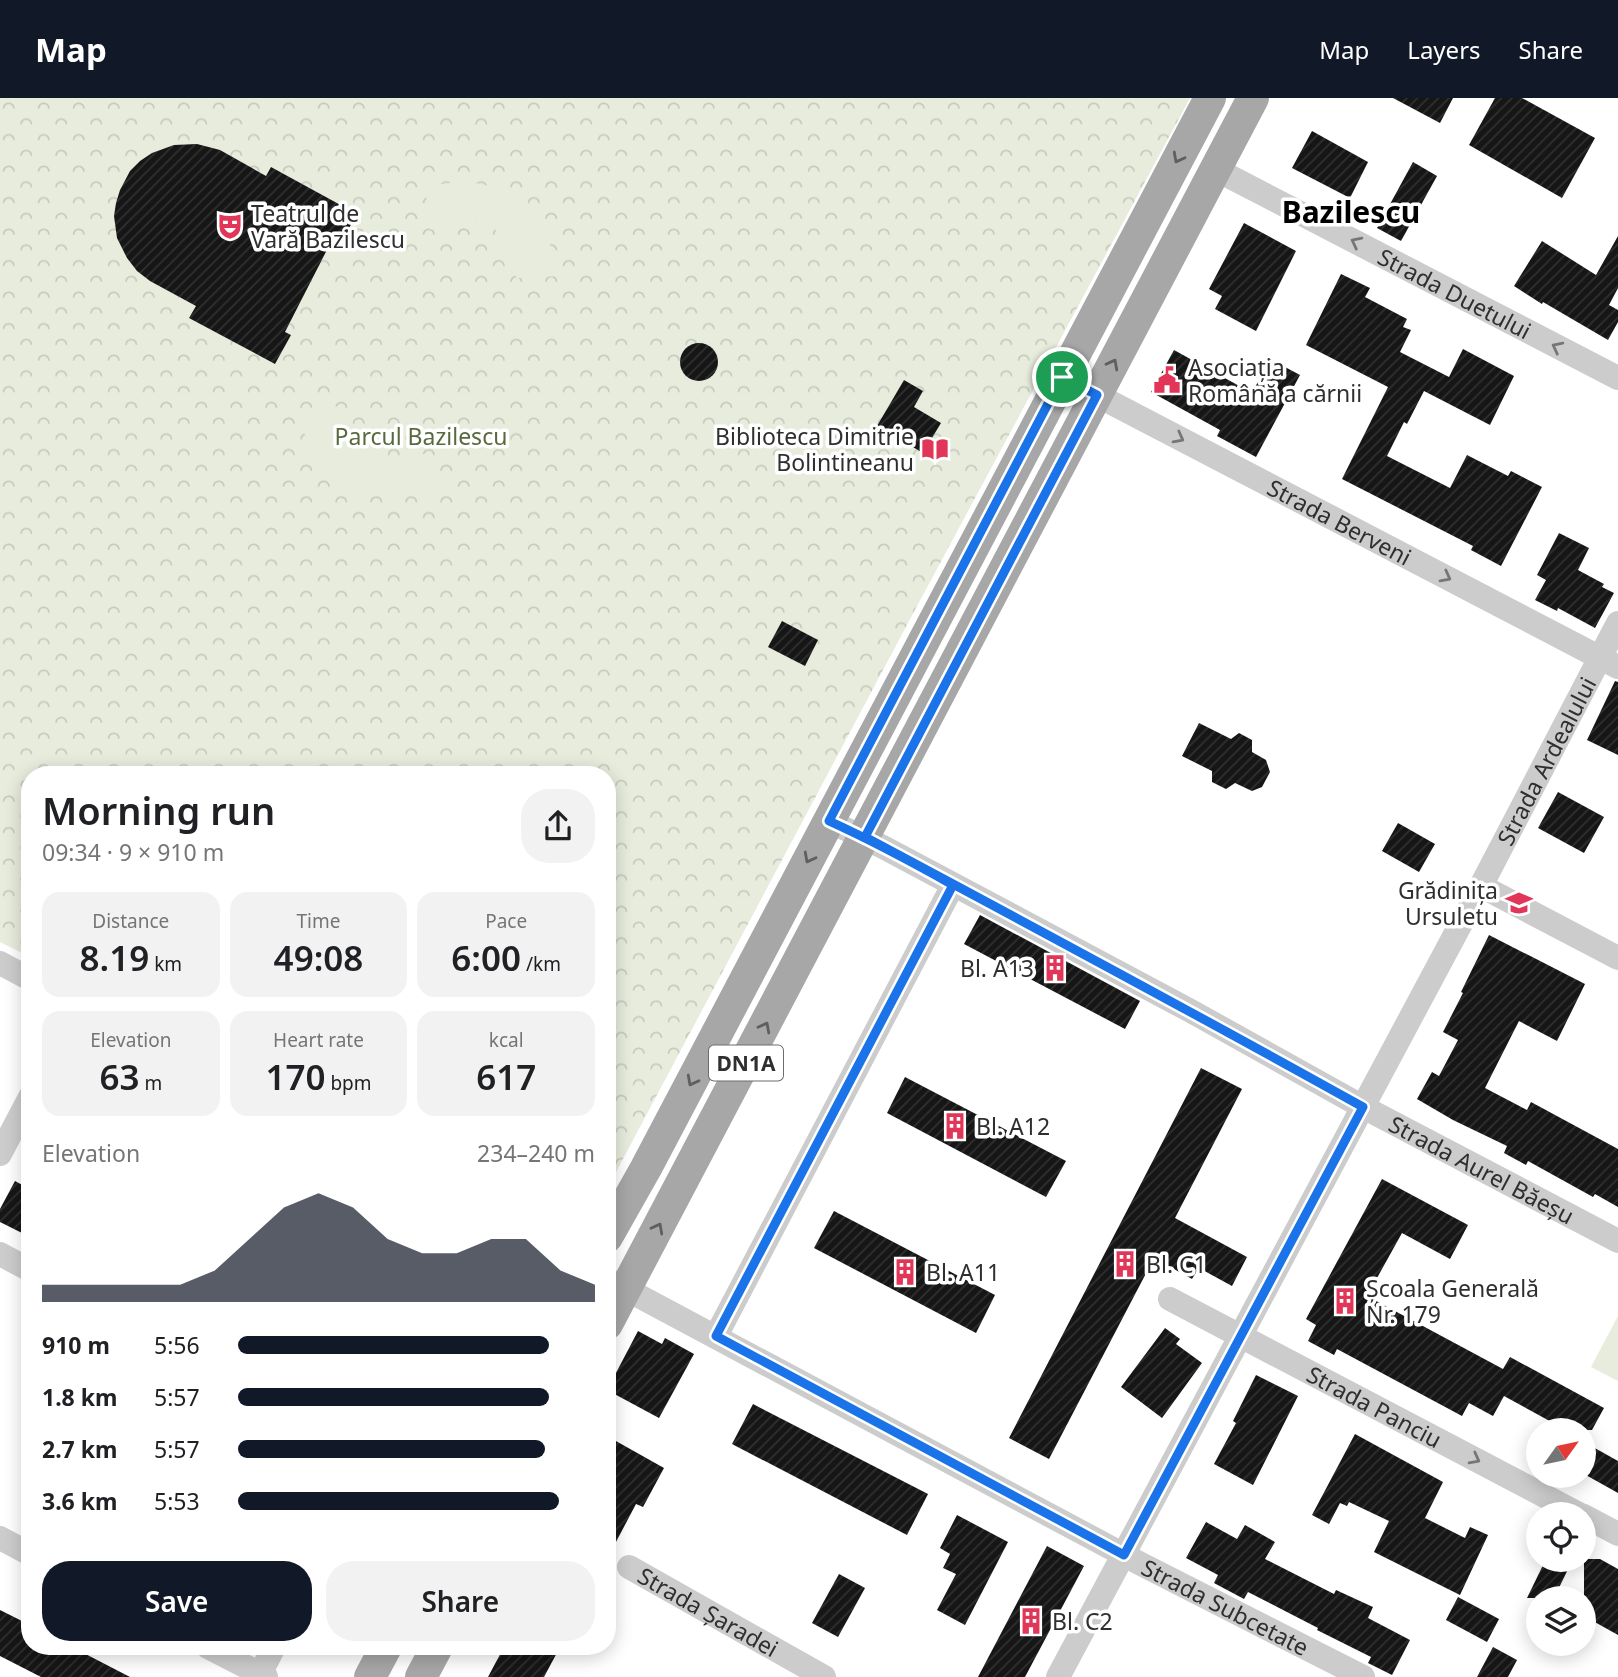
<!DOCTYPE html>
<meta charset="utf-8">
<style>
:root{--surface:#fff;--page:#f2f2f2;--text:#202124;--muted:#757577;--accent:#111827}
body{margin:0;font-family:"Noto Sans",sans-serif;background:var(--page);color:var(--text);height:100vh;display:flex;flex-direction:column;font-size:26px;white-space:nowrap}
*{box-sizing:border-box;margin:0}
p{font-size:23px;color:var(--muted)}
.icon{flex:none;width:38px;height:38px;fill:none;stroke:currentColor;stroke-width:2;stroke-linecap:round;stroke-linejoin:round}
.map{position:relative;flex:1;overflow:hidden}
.panel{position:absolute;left:21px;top:668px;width:595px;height:889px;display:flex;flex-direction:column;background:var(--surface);border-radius:28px;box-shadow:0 4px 18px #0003}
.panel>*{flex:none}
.needle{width:46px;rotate:57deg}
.fabs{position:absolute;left:1526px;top:1320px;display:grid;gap:14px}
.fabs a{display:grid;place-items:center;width:70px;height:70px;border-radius:50%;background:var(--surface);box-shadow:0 4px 18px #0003;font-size:35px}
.pin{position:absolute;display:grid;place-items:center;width:60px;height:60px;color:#fff;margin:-30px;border:4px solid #fff;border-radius:50%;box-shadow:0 2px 7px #0007}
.round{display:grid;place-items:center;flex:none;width:74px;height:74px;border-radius:28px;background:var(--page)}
.headline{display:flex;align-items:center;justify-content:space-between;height:119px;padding:0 21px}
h1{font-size:38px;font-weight:600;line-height:52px}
.figures{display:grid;grid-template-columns:repeat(3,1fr);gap:10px;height:119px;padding:7px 21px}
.figures div{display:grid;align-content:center;border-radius:18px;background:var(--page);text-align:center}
.figures b{font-size:35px;font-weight:600}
.figures small{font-size:19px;font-weight:400}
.figures p{font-size:19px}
.chart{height:196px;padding:14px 21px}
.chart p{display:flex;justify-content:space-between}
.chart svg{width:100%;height:126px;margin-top:7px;fill:var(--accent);opacity:.7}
.button{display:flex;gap:14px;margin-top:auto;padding:14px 21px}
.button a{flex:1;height:80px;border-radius:28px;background:var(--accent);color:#fff;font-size:28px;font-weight:600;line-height:80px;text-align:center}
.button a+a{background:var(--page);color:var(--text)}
ul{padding:0 21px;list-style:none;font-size:23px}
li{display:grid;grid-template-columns:112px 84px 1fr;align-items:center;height:52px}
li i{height:18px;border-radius:9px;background:var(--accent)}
header{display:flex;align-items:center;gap:42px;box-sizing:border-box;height:98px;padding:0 35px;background:var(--accent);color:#fff}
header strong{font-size:33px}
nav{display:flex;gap:38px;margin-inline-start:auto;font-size:24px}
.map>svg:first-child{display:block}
.forest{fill:url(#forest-crowns)}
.pitch{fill:#e7ecdd}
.building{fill:url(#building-hatch)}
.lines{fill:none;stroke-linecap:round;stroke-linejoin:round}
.minor{stroke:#ccc;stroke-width:24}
.major{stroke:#a7a7a7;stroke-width:32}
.oneway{stroke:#5f5f5f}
.oneway2{stroke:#767676}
.route-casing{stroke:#fff;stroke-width:14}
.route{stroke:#1a73e8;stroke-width:9}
.labels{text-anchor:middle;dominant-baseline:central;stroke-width:7;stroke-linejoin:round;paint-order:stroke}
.shield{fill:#fff;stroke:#6d6d6d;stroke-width:2}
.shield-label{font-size:21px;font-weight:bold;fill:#2f2f2f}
.poi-label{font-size:23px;fill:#2f2f2f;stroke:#fff;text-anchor:start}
.street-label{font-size:23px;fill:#2f2f2f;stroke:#fff}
.park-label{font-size:23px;fill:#586a3d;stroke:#fff}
.district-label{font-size:30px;font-weight:bold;fill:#000;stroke:#fff}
</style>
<header>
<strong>Map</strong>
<nav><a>Map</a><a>Layers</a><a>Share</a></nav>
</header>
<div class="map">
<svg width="1618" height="1579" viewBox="0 0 1618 1579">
<defs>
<pattern id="forest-crowns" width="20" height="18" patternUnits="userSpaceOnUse" patternTransform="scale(1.75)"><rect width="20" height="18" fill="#e7ecdd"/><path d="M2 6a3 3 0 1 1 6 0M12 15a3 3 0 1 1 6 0" fill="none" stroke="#c6cbbe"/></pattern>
<pattern id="building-hatch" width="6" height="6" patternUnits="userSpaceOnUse" patternTransform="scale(1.75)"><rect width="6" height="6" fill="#161616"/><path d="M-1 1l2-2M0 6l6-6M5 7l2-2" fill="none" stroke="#303030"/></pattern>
</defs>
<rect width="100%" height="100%" fill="#fff"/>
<!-- forest -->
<path class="forest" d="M 0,0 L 1190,0 L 916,510 L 607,1091 L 607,677 L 30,677 L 30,859 L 0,844 Z"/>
<!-- pitch -->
<g class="pitch">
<path d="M 458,84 C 522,85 544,122 561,178 L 516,180 C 518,149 489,112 455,120 C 447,122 438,128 430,132 L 425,88 Z"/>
<path d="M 339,308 C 341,332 355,349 377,359 C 378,359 386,363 387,363 C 400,364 419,357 431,354 L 441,387 C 365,414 326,386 295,316 Z"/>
<path d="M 1618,1218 L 1618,1283 L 1591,1269 Z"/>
</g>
<!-- building -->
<g class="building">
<path d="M 1393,0 L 1453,0 L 1440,25 Z"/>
<path d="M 1495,0 L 1522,0 L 1595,40 L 1562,100 L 1469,47 Z"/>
<path d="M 1312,33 L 1368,64 L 1350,100 L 1292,70 Z"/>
<path d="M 197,46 L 220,52 L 266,78 L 271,69 L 357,116 L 340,146 L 332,142 L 285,234 L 291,237 L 275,266 L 189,220 L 196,208 L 150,183 L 137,173 L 127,160 L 117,140 L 114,118 L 116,105 L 120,92 L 130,73 L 140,63 L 152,55 L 174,47 Z"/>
<path d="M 1413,64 L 1437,78 L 1401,143 L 1377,130 Z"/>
<path d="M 1244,125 L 1296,153 L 1256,233 L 1215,211 L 1222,198 L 1209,191 Z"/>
<path d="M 1618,138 L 1618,190 L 1609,207 L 1618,212 L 1618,224 L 1608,242 L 1543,204 L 1542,206 L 1514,188 L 1542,143 L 1596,177 Z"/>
<path d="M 1341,176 L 1370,190 L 1365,199 L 1407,221 L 1403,229 L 1411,232 L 1400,254 L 1449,279 L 1463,251 L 1514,278 L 1490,327 L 1424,293 L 1407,326 L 1404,324 L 1387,358 L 1450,390 L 1467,357 L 1508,378 L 1511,373 L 1542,389 L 1501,468 L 1471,452 L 1473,448 L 1342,381 L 1388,289 L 1306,247 Z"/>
<circle cx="699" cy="264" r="19"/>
<path d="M 1174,252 L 1252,295 L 1270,261 L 1300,277 L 1256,359 L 1217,338 L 1220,332 L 1151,294 Z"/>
<path d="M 904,282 L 923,293 L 914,309 L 941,325 L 923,355 L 877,328 Z"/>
<path d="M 1559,435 L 1589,450 L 1578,472 L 1604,486 L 1602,489 L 1614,495 L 1595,530 L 1558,510 L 1557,513 L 1535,502 L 1546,482 L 1537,477 Z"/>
<path d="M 782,523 L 818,542 L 805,568 L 768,549 Z"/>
<path d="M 1615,583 L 1618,584 L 1618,657 L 1587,642 Z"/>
<path d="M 1199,625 L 1231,641 L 1239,635 L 1252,642 L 1252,654 L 1266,662 L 1270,674 L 1262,689 L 1252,693 L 1235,685 L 1226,691 L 1212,684 L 1212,673 L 1182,658 Z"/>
<path d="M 1558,694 L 1604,719 L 1584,755 L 1538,730 Z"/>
<path d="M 1398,725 L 1435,746 L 1419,774 L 1382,753 Z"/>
<path d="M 980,817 L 1140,903 L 1125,931 L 964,846 Z"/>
<path d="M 1489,837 L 1585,886 L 1557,943 L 1519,923 L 1485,990 L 1527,1012 L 1531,1004 L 1618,1051 L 1618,1109 L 1595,1096 L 1593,1099 L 1528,1063 L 1526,1067 L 1504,1055 L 1507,1048 L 1453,1022 L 1417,1001 L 1432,974 L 1439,978 L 1458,942 L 1443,934 L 1463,895 L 1461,894 Z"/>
<path d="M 1201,970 L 1242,991 L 1175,1120 L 1247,1159 L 1232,1188 L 1199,1170 L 1192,1181 L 1154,1160 L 1049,1361 L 1009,1340 Z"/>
<path d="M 905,979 L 1066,1063 L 1046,1099 L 887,1015 Z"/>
<path d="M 1382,1081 L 1468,1127 L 1450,1161 L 1402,1135 L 1367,1198 L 1503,1271 L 1510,1259 L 1604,1310 L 1592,1332 L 1566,1332 L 1504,1298 L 1493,1318 L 1469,1305 L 1462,1318 L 1337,1251 L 1334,1257 L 1308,1243 L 1316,1227 L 1306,1221 Z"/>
<path d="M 15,1083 L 30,1091 L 30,1139 L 0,1124 L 0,1111 Z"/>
<path d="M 834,1113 L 995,1197 L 976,1235 L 814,1150 Z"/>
<path d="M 1165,1230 L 1180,1241 L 1176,1246 L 1202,1265 L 1162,1320 L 1121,1289 Z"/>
<path d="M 638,1233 L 662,1246 L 665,1240 L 694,1256 L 659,1320 L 607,1292 Z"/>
<path d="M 1256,1277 L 1298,1298 L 1253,1387 L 1214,1366 L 1236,1325 L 1233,1323 Z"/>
<path d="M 753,1306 L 928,1396 L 907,1437 L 732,1346 Z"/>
<path d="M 1355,1336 L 1443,1384 L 1425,1420 L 1465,1440 L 1470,1429 L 1488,1437 L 1460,1497 L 1374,1454 L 1389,1423 L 1349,1404 L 1347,1408 L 1340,1405 L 1329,1426 L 1312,1417 Z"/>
<path d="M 607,1338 L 664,1370 L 643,1409 L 636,1406 L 607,1461 Z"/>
<path d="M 1584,1344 L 1618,1363 L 1618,1395 L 1584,1376 Z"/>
<path d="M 957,1417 L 1008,1444 L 965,1527 L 937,1512 L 956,1476 L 943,1470 L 950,1456 L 940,1450 Z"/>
<path d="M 1206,1424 L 1237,1441 L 1245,1427 L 1275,1444 L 1265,1461 L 1334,1496 L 1336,1492 L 1373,1509 L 1368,1520 L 1410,1542 L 1392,1577 L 1368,1565 L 1371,1559 L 1317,1532 L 1318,1530 L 1248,1494 L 1244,1501 L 1214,1485 L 1218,1477 L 1186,1460 Z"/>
<path d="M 1047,1448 L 1084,1468 L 1025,1579 L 978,1579 Z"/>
<path d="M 1546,1461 L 1573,1461 L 1554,1500 L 1527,1500 Z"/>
<path d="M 1584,1461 L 1600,1461 L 1618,1471 L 1618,1537 L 1584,1518 Z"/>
<path d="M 839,1476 L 865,1490 L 838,1539 L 812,1525 Z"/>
<path d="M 1458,1499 L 1499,1521 L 1487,1544 L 1446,1522 Z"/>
<path d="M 0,1512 L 30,1527 L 30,1549 L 72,1549 L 130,1579 L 41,1579 L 0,1558 Z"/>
<path d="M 504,1549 L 560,1549 L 544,1579 L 488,1579 Z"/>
<path d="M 1493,1549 L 1517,1562 L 1508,1579 L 1477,1579 Z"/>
</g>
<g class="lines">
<!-- minor -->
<g class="minor">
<path id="s1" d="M 1215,71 L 1618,280"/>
<path id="s2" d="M 1062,279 L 1618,569"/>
<path id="s3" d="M 829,723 L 883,749 L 1189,912 L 1363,1009 L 1618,1143"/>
<path d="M 1481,788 L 1618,860"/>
<path d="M 0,865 L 30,881"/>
<path d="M 0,1056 L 30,999"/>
<path d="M 0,1156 L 30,1172"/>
<path id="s4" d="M 607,1181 L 1141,1466 L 1363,1579"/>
<path id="s5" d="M 1170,1201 L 1579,1416"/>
<path d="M 716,1238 L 953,787"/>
<path d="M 1584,1418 L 1618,1436"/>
<path d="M 0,1440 L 30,1456"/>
<path id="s6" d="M 629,1469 L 824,1579"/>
<path d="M 208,1549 L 266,1579"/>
<path d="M 260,1576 L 274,1549"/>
<path id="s7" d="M 1058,1579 L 1481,788 L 1618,525"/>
</g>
<!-- major -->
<g class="major">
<path d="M 607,1139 L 646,1070 L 1210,0"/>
<path d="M 607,1226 L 1253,0"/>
<path d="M 370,1579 L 386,1549"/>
<path d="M 421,1579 L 437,1549"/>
</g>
</g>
<!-- one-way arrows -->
<defs><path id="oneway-chevron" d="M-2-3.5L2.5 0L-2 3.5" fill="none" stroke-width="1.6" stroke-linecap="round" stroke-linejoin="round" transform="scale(1.75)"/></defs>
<g class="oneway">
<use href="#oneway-chevron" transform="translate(1178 60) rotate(118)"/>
<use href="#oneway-chevron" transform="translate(1113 266) rotate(-62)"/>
<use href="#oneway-chevron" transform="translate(809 760) rotate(118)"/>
<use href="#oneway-chevron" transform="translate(765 929) rotate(-62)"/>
<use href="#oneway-chevron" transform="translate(692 983) rotate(118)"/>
<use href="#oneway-chevron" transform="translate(658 1130) rotate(-62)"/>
</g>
<g class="oneway2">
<use href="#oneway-chevron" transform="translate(1356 144) rotate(-153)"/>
<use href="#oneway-chevron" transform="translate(1557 249) rotate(-153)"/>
<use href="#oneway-chevron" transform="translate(1179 340) rotate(28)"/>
<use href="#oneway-chevron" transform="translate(1446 479) rotate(28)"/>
<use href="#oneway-chevron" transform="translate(1475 1361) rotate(28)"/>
</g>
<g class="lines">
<defs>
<path id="route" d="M 1062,279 L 1097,297 L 865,739 C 1032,828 1198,917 1363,1009 L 1124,1457 L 716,1238 L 953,787 C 912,764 871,742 829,723 L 1062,279"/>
</defs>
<!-- route casing -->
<use href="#route" class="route-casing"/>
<!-- route -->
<use href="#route" class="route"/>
</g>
<!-- icons -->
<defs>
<symbol id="theatre-bare" viewBox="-9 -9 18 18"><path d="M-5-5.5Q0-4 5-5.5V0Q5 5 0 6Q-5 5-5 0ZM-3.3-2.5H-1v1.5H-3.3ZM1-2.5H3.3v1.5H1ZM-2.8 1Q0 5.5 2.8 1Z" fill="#e13658" stroke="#fff" stroke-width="2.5" paint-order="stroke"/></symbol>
<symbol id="civic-bare" viewBox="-9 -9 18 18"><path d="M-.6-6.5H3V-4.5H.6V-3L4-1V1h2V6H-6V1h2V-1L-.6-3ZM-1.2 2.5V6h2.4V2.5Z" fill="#e13658" stroke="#fff" stroke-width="2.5" paint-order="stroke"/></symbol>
<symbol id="library-bare" viewBox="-9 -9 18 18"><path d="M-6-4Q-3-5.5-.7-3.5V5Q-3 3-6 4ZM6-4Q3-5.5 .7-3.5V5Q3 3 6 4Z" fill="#e13658" stroke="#fff" stroke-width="2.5" paint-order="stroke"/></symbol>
<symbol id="school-bare" viewBox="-9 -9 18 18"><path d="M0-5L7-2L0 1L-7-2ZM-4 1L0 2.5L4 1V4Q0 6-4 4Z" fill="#e13658" stroke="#fff" stroke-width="2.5" paint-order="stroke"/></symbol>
<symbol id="building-bare" viewBox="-9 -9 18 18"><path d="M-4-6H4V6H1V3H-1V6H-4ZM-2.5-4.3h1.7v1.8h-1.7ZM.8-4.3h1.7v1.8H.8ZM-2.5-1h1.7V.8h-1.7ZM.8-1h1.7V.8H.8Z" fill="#e13658" stroke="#fff" stroke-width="2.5" paint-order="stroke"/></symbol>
</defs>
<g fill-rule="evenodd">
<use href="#theatre-bare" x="211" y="109" width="38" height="38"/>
<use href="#civic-bare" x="1148" y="263" width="38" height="38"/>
<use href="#library-bare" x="916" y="332" width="38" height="38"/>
<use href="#school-bare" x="1500" y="786" width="38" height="38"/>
<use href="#building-bare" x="1036" y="851" width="38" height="38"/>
<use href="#building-bare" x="936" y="1009" width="38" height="38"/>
<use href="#building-bare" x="1106" y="1147" width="38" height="38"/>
<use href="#building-bare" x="886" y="1155" width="38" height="38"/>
<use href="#building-bare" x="1326" y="1184" width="38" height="38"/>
<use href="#building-bare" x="1012" y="1504" width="38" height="38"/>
</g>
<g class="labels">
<!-- shield labels -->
<rect class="shield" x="709" y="947.5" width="74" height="35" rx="5"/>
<g class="shield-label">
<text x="746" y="965">DN1A</text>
</g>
<!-- poi labels -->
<g class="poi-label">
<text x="251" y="115">Teatrul de<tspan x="251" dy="26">Vară Bazilescu</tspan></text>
<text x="1188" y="269">Asociația<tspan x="1188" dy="26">Română a cărnii</tspan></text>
<text x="914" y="338" text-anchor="end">Biblioteca Dimitrie<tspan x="914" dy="26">Bolintineanu</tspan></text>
<text x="1498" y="792" text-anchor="end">Grădinița<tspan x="1498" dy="26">Ursuletu</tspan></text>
<text x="1034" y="870" text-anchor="end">Bl. A13</text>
<text x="976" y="1028">Bl. A12</text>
<text x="1146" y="1166">Bl. C1</text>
<text x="926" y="1174">Bl. A11</text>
<text x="1366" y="1190">Școala Generală<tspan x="1366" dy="26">Nr. 179</tspan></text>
<text x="1052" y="1523">Bl. C2</text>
</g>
<!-- street labels -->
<g class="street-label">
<text stroke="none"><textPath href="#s1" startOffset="270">Strada Duetului</textPath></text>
<text stroke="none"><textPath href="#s2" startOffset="313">Strada Berveni</textPath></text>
<text stroke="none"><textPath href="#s7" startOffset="1038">Strada Ardealului</textPath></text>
<text stroke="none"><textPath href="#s3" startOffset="740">Strada Aurel Băeșu</textPath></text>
<text stroke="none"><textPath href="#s5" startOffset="231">Strada Panciu</textPath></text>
<text stroke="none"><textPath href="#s4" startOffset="700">Strada Subcetate</textPath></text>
<text stroke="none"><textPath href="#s6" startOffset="91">Strada Șaradei</textPath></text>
</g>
<!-- park labels -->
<g class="park-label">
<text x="421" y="338">Parcul Bazilescu</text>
</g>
<!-- district labels -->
<g class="district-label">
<text x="1351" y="113">Bazilescu</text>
</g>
</g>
</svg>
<div class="fabs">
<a><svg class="needle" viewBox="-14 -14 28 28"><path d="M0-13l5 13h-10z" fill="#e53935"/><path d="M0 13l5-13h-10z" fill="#757577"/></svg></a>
<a><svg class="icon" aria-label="locate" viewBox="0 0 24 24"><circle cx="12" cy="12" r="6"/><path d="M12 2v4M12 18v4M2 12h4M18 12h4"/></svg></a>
<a><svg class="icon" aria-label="layers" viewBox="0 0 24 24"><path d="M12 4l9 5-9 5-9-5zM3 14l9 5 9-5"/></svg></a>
</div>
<div class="pin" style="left:1062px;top:279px;background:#1e9e55"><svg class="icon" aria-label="arrive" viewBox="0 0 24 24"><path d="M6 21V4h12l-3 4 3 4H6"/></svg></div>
<section class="panel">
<div class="headline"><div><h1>Morning run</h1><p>09:34 · 9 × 910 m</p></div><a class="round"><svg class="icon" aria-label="share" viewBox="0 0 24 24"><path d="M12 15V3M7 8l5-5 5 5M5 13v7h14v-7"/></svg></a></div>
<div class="figures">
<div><p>Distance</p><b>8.19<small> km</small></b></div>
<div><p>Time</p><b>49:08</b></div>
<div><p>Pace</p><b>6:00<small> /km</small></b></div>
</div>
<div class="figures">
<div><p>Elevation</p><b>63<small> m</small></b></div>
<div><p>Heart rate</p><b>170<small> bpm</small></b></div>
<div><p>kcal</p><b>617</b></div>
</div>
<div class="chart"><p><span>Elevation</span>234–240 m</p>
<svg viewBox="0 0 160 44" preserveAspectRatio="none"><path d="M0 44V38L10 38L20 38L30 38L40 38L50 33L60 22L70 11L80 6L90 11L100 22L110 27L120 27L130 22L140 22L150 33L160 38V44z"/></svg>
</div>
<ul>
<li><b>910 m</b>5:56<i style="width:87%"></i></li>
<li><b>1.8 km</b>5:57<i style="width:87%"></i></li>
<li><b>2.7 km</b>5:57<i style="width:86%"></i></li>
<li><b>3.6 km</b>5:53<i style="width:90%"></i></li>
</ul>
<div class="button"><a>Save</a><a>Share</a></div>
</section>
</div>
